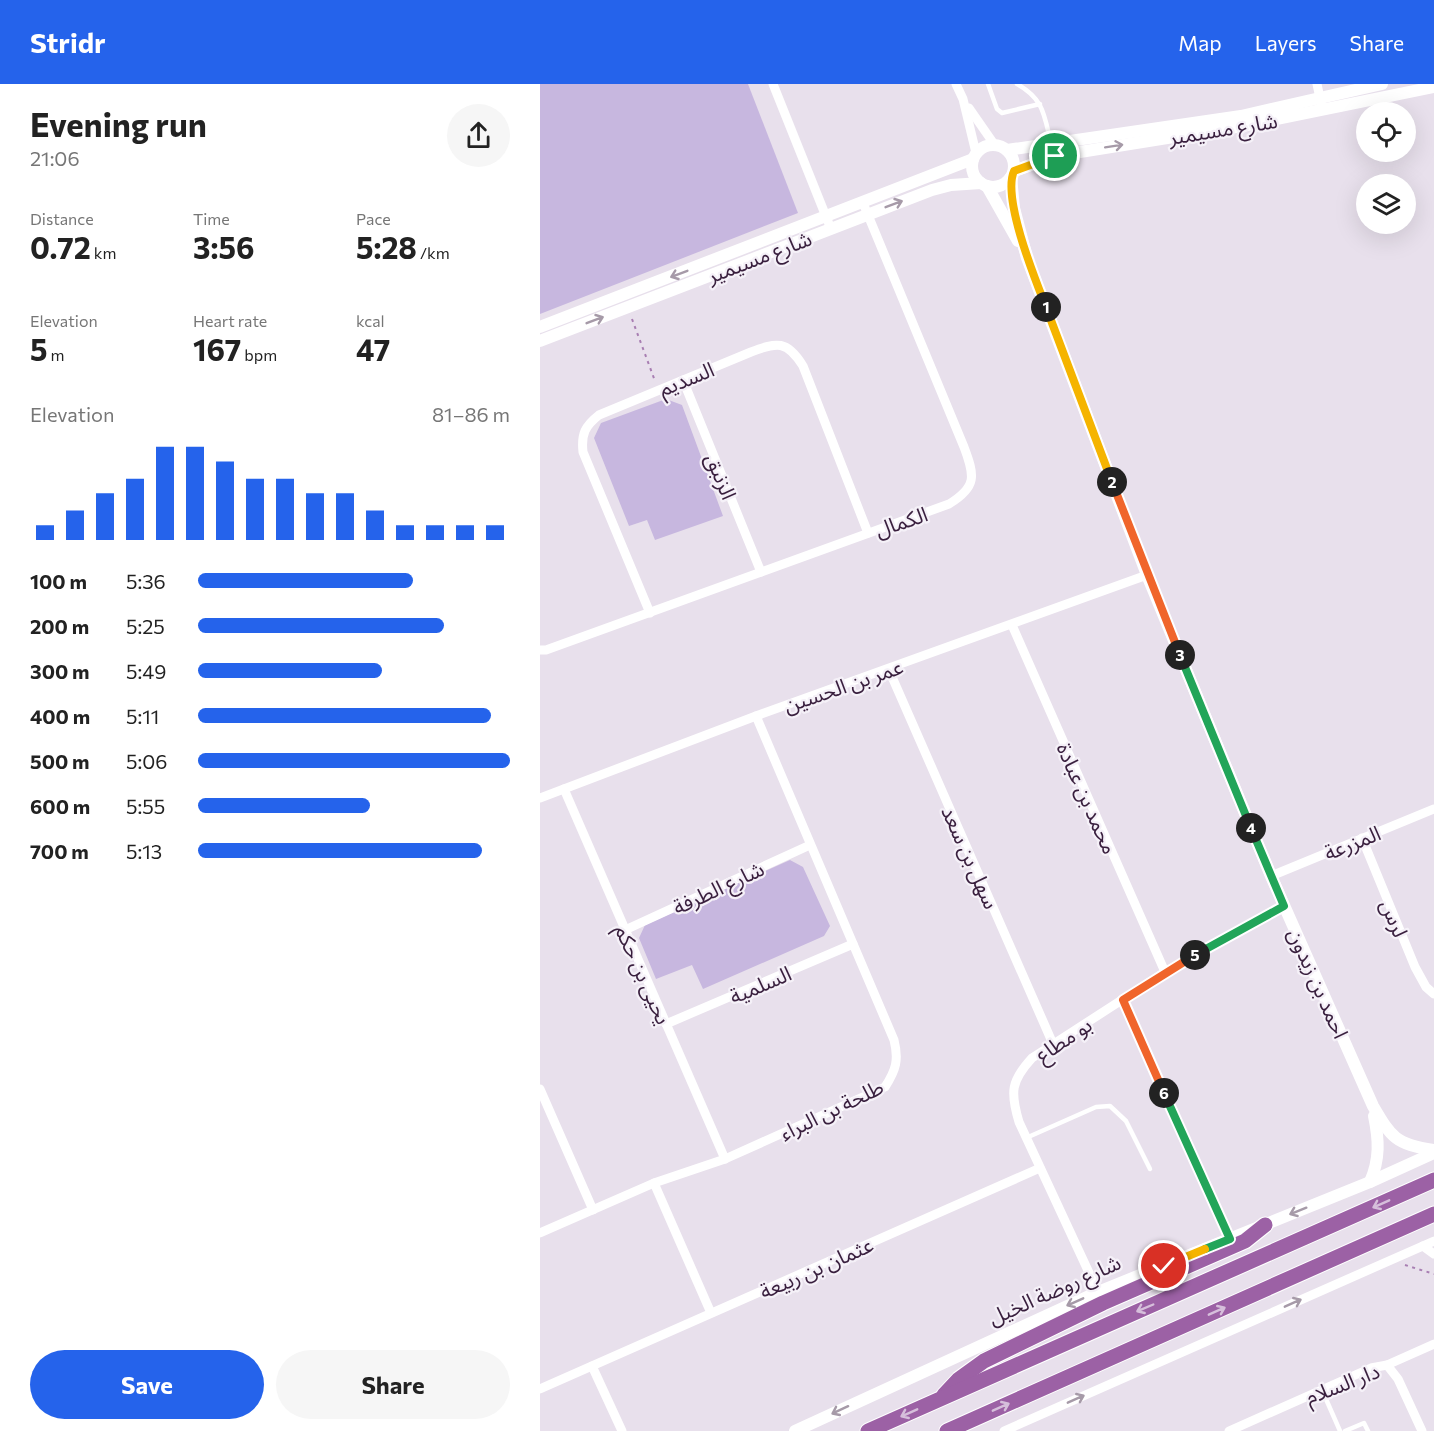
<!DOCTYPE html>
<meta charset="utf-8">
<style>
:root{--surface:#fff;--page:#f6f6f6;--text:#222;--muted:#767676;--accent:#2563eb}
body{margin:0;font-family:Commissioner,"Noto Sans Arabic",sans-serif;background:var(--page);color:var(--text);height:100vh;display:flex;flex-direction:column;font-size:22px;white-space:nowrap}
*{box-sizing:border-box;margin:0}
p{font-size:20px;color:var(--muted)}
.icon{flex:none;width:33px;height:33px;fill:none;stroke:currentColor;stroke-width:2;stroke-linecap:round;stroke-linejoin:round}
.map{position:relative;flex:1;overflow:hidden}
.details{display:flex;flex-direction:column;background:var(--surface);width:540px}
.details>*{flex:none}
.controls{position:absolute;left:816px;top:18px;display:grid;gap:12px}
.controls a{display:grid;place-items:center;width:60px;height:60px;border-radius:50%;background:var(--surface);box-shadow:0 6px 24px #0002;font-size:30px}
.pin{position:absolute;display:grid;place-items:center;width:51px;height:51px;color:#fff;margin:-26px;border:3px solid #fff;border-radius:50%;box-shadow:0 2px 6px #0007}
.km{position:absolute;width:30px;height:30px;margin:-15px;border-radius:50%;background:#222;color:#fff;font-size:16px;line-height:30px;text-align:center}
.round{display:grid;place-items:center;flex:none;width:63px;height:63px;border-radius:32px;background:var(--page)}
.headline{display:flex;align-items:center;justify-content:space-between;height:102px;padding:0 30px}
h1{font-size:33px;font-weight:700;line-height:45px}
.stats{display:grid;grid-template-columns:repeat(3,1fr);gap:9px;height:102px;padding:6px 30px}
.stats div{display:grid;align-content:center}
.stats b{font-size:30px;font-weight:700}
.stats small{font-size:16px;font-weight:400}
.stats p{font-size:16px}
.chart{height:168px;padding:12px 30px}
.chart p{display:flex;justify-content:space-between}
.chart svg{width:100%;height:108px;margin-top:6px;stroke:var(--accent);stroke-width:6}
.primary-button{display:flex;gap:12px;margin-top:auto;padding:12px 30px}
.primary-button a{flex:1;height:69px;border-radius:36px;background:var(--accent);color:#fff;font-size:24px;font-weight:700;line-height:69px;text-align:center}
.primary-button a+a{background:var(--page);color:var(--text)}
ul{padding:0 30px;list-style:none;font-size:20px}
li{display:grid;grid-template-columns:96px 72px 1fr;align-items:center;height:45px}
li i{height:15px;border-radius:8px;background:var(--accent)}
header{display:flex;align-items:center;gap:36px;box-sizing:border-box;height:84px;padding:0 30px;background:var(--accent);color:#fff}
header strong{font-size:28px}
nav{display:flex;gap:33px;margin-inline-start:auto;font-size:21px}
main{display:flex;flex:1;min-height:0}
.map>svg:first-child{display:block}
.green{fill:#c7b7df}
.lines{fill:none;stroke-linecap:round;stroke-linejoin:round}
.primary-casing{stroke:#fff;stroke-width:17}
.path{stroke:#a87eb2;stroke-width:2;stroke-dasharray:3 4.5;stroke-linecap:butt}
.service{stroke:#fff;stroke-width:4.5}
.minor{stroke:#fff;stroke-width:9}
.tertiary{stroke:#fff;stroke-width:12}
.primary{stroke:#9c61a5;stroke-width:15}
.oneway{stroke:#a69aa8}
.oneway2{stroke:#d6bfdb}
.split-1-casing{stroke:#fff;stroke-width:12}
.split-2-casing{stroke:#fff;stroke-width:12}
.split-3-casing{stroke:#fff;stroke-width:12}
.split-4-casing{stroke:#fff;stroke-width:12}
.split-5-casing{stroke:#fff;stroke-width:12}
.split-6-casing{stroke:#fff;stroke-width:12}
.split-7-casing{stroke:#fff;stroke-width:12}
.split-8-casing{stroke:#fff;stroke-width:12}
.split-1{stroke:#f5b400;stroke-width:8}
.split-2{stroke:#f5b400;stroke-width:8}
.split-3{stroke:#f0652b;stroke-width:8}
.split-4{stroke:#22a559;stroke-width:8}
.split-5{stroke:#22a559;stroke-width:8}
.split-6{stroke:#f0652b;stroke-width:8}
.split-7{stroke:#22a559;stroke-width:8}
.split-8{stroke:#f5b400;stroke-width:8}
.labels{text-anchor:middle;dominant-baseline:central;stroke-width:4.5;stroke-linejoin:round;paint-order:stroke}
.street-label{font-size:21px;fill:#391f3e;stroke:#f5f1f8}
</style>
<header>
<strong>Stridr</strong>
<nav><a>Map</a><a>Layers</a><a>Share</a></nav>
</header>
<main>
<section class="details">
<div class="headline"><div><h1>Evening run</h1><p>21:06</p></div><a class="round"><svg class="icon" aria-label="share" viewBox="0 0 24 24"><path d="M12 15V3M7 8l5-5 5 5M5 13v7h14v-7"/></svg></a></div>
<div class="stats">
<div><p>Distance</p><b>0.72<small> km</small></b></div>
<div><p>Time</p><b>3:56</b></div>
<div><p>Pace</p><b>5:28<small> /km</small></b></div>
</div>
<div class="stats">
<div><p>Elevation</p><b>5<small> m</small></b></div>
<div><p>Heart rate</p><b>167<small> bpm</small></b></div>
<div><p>kcal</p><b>47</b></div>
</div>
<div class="chart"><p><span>Elevation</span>81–86 m</p>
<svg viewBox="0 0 160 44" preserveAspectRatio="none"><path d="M5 44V38M15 44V32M25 44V25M35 44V19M45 44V6M55 44V6M65 44V12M75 44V19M85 44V19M95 44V25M105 44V25M115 44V32M125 44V38M135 44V38M145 44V38M155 44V38"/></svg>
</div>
<ul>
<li><b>100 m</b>5:36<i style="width:69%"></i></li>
<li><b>200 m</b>5:25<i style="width:79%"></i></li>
<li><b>300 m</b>5:49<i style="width:59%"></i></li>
<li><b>400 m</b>5:11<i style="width:94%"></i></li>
<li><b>500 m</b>5:06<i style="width:100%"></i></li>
<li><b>600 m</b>5:55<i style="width:55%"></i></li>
<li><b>700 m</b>5:13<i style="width:91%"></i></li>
</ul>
<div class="primary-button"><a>Save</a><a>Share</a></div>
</section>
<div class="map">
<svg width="894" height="1347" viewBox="0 0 894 1347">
<rect width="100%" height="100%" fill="#e8e0ec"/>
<!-- green -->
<g class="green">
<path d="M 0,0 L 208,0 L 258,129 L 0,230 Z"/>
<path d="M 126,315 L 142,321 L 183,432 L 115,456 L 107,436 L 89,442 L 54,354 L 61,339 Z"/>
<path d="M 250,776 L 263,783 L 290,842 L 284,852 L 163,905 L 152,881 L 116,895 L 99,854 L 105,841 Z"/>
</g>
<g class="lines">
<defs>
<g id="primary">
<path d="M 404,1311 L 419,1295 L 444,1277 L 563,1219 L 705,1157 L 725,1141"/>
<path d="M 328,1347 L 894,1096"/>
<path d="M 407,1347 L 894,1130"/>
</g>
</defs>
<!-- primary casing -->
<use href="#primary" class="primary-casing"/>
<!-- path -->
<g class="path">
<path d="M 92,235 L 115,297"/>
<path d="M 865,1181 L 894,1190"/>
</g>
<!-- service -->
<g class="service">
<path d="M 448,0 L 457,25 L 462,29 L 500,20"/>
<path d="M 477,0 C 504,15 504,31 511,59"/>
<path d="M 486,1054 L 556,1023 L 570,1022 L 586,1037 L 610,1085"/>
<path d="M 782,1306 L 800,1347"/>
<path d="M 805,1347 L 824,1339 L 828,1347"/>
</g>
<!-- minor -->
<g class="minor">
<path d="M 233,0 L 291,145"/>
<path d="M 416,0 L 423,15 L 436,69"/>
<path d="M 777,0 L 781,19"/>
<path d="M 429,24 L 454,60"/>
<path d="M 143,296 L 221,488"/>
<path d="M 110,529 L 43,368 C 41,350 45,342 59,331 L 211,268 C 237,258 247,256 263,282 L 328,449"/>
<path d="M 472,541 L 625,888"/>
<path d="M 0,566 L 6,566 L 409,420 C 437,403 435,392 424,363 L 323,119"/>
<path d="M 349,586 L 513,960"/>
<path d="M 24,705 L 185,1075"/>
<path d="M 0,714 L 216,632 L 607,491"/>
<path d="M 822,754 L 875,883 L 886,903 L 894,910"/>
<path d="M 731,792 L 894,725"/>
<path d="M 85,846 L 270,761"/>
<path d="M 583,916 L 690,1155"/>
<path d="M 126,940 L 313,860"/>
<path d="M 0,1005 L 53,1126"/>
<path d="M 114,1099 L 171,1229"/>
<path d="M 0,1149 L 114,1099 L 185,1075 L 345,1003 C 356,986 359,976 354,956 L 216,632"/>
<path d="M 883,1162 L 894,1170"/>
<path d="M 558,1208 L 479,1038 C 470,1008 471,997 492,974 L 625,888 L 744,821"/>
<path d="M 847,1281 L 894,1260"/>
<path d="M 52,1282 L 82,1347"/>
<path d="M 0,1305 L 500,1084"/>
<path d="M 464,1347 L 894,1157"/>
<path d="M 689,1347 L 831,1284 L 847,1281 L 858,1295 L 882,1347"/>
</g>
<!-- tertiary -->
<g class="tertiary">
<circle cx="453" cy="82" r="21"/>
<path d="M 467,66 L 701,32 L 842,0"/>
<path d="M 474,87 L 515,72 L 702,42 L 894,3"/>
<path d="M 471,93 L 474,124 L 487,174 L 607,491 L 731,792 L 833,1022 C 851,1053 856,1061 894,1066"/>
<path d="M 447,102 L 478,157"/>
<path d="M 0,243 L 433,75"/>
<path d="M 0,257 L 392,106 L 411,101 L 441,99"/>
<path d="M 830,1098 C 840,1075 839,1056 834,1032"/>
<path d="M 255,1347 L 558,1208 L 830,1098 L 894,1069"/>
</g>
<!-- primary -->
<use href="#primary" class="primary"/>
</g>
<!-- one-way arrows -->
<defs><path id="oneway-shaft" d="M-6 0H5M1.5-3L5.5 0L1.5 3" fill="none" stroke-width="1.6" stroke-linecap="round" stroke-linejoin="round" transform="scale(1.5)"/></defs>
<g class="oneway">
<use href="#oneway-shaft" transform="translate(574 62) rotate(-9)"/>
<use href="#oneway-shaft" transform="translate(354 120) rotate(-21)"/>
<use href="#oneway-shaft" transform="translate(139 190) rotate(159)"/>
<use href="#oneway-shaft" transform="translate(55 236) rotate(-21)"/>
<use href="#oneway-shaft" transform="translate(758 1127) rotate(158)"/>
<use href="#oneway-shaft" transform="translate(535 1218) rotate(156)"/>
<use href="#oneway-shaft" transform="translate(753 1219) rotate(-24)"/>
<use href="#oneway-shaft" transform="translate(536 1315) rotate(-24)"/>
<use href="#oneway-shaft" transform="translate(300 1326) rotate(155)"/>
</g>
<g class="oneway2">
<use href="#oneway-shaft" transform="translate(841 1120) rotate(156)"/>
<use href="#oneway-shaft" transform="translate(605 1224) rotate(157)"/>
<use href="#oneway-shaft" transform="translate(677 1227) rotate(-24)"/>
<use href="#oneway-shaft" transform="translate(461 1323) rotate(-24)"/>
<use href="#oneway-shaft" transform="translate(369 1329) rotate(156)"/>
</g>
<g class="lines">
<defs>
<path id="split-1" d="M 506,223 C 495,195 462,114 474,87 L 515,72"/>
<path id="split-2" d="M 506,223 L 572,398"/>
<path id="split-3" d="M 572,398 L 640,571"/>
<path id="split-4" d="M 640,571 L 711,744"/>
<path id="split-5" d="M 655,871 L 744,822 L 711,744"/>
<path id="split-6" d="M 624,1009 L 583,916 L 655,871"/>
<path id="split-7" d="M 624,1009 L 690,1155 L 665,1165"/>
<path id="split-8" d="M 624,1182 L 665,1165"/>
</defs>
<!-- split-1 casing -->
<use href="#split-1" class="split-1-casing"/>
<!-- split-2 casing -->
<use href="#split-2" class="split-2-casing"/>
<!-- split-3 casing -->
<use href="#split-3" class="split-3-casing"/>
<!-- split-4 casing -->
<use href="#split-4" class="split-4-casing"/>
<!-- split-5 casing -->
<use href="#split-5" class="split-5-casing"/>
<!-- split-6 casing -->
<use href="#split-6" class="split-6-casing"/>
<!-- split-7 casing -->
<use href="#split-7" class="split-7-casing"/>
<!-- split-8 casing -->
<use href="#split-8" class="split-8-casing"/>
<!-- split-1 -->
<use href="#split-1" class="split-1"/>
<!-- split-2 -->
<use href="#split-2" class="split-2"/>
<!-- split-3 -->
<use href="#split-3" class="split-3"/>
<!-- split-4 -->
<use href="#split-4" class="split-4"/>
<!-- split-5 -->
<use href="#split-5" class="split-5"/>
<!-- split-6 -->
<use href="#split-6" class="split-6"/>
<!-- split-7 -->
<use href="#split-7" class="split-7"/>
<!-- split-8 -->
<use href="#split-8" class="split-8"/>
</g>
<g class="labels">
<!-- street labels -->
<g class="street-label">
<text transform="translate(683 44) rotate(-9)">شارع مسيمير</text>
<text transform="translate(219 172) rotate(-21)">شارع مسيمير</text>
<text transform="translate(146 294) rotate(-22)">السديم</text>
<text transform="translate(182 392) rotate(68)">الزنبق</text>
<text transform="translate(361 437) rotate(-19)">الكمال</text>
<text transform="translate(303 601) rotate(-19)">عمر بن الحسين</text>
<text transform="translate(548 714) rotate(66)">محمد بن عبادة</text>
<text transform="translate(812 758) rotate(-22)">المزرعة</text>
<text transform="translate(431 773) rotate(66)">سهل بن سعد</text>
<text transform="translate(178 803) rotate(-25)">شارع الطرفة</text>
<text transform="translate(855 834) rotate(67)">لرس</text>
<text transform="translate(104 890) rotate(66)">يحيى بن حكم</text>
<text transform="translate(779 899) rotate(66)">احمد بن زيدون</text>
<text transform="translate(220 900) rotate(-23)">السلمية</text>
<text transform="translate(523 955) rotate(-34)">بو مطاع</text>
<text transform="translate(291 1025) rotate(-26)">طلحة بن البراء</text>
<text transform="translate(276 1183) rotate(-24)">عثمان بن ربيعة</text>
<text transform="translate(514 1205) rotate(-24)">شارع روضة الخيل</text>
<text transform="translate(802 1299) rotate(-21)">دار السلام</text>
</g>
</g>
</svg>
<div class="controls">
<a><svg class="icon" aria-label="locate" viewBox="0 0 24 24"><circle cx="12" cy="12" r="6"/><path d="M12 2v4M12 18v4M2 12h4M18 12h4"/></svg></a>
<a><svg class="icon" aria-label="layers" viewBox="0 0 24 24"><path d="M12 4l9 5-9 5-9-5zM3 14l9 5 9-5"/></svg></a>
</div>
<div class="pin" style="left:515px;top:72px;background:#1e9e55"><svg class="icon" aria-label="arrive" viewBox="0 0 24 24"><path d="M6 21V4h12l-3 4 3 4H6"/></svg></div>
<div class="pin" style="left:624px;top:1182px;background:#d93025"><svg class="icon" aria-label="check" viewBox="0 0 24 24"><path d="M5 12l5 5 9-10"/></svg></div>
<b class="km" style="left:506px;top:223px">1</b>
<b class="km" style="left:572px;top:398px">2</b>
<b class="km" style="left:640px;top:571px">3</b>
<b class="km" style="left:711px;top:744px">4</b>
<b class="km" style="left:655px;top:871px">5</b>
<b class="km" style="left:624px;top:1009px">6</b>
</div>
</main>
